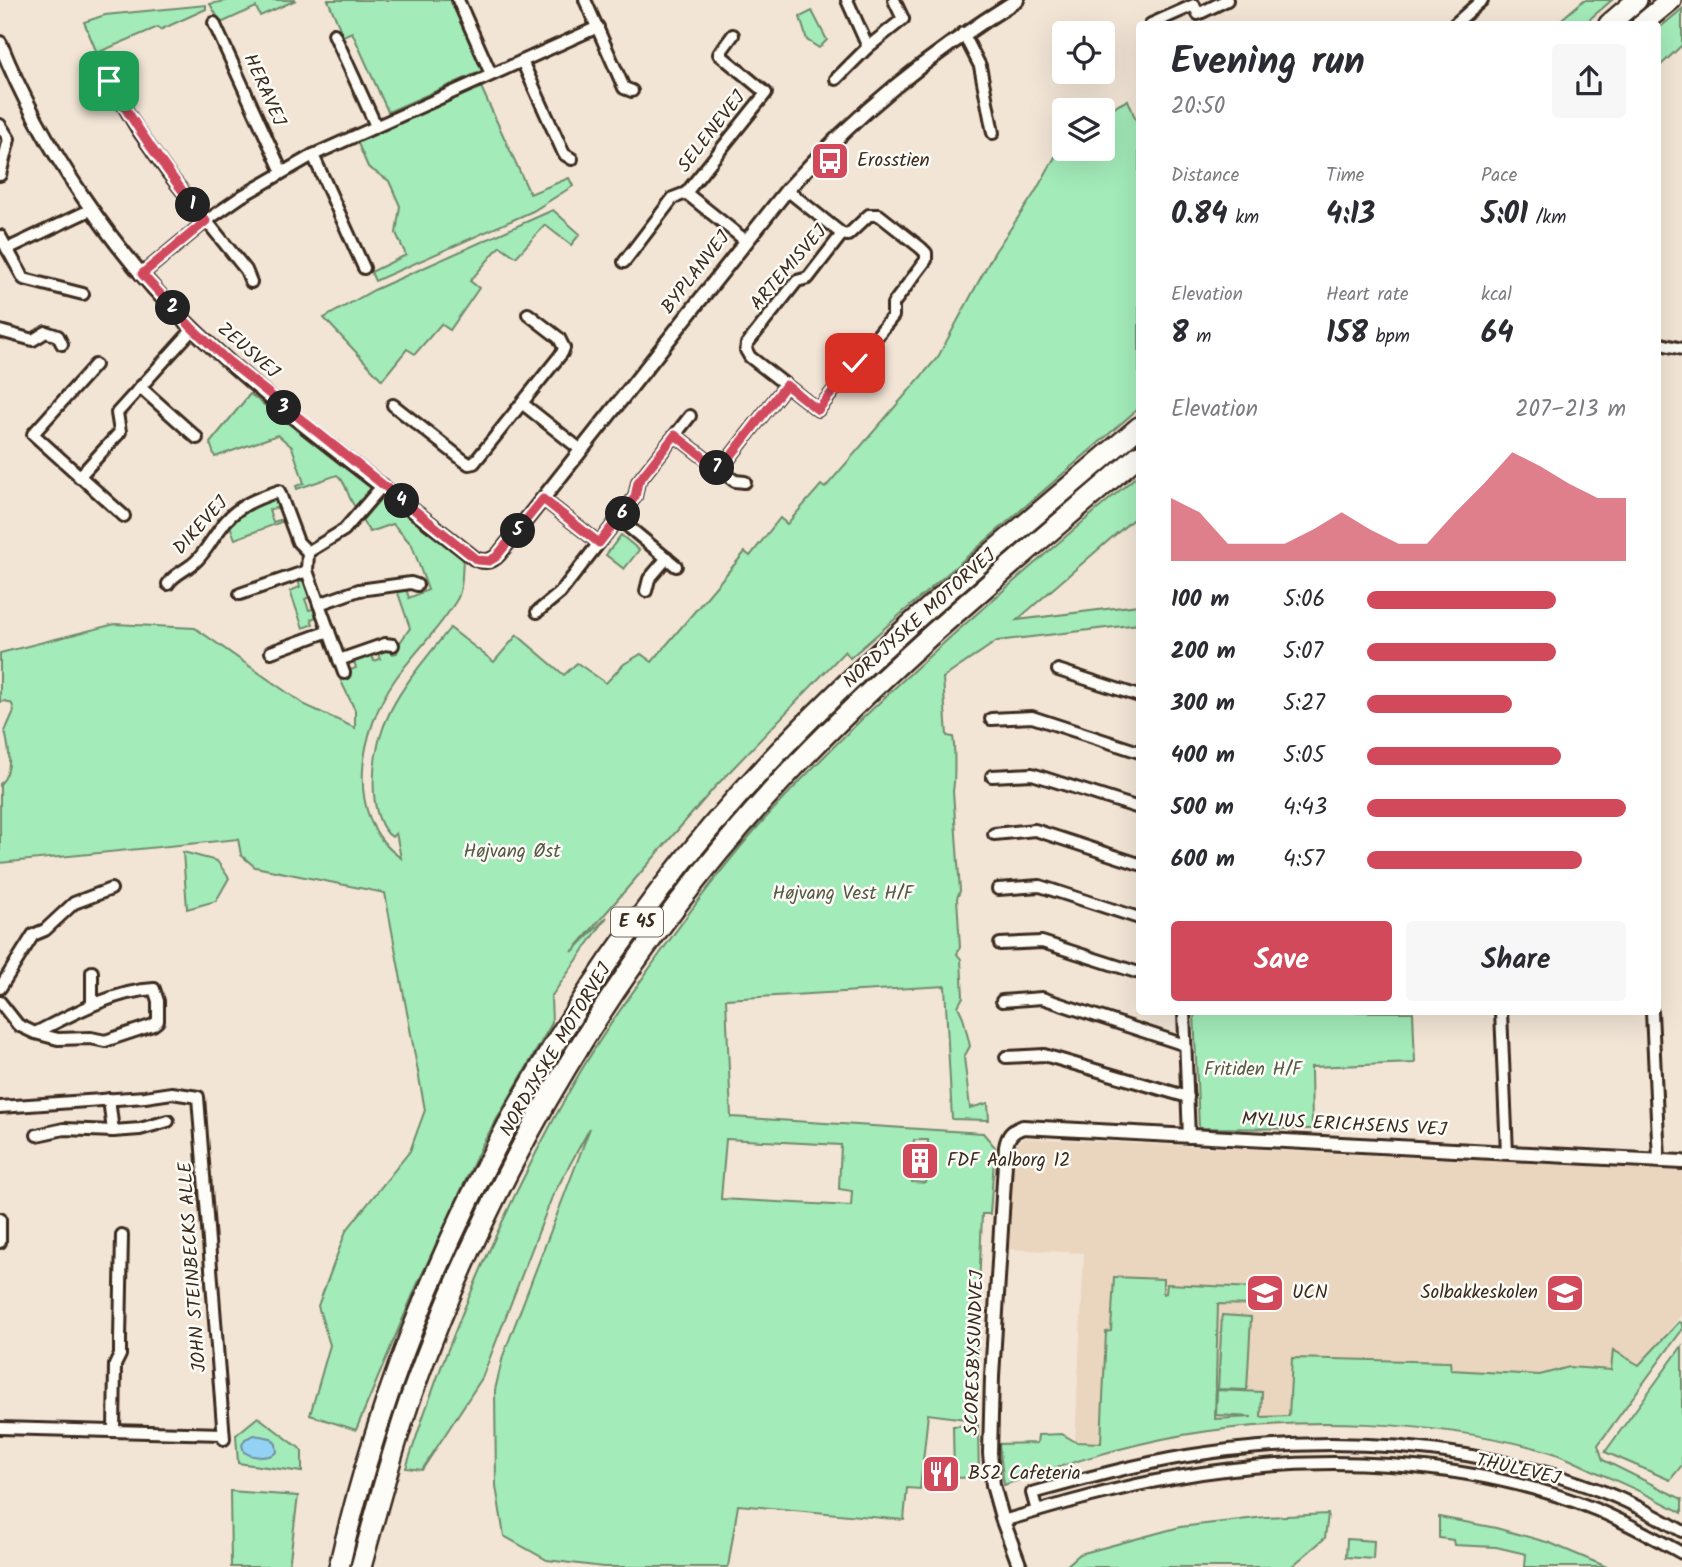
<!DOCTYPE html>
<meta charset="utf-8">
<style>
:root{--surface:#fff;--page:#f7f7f7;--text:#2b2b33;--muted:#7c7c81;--accent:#d1495b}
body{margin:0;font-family:Kalam,sans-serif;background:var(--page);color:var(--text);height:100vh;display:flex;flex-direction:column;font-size:26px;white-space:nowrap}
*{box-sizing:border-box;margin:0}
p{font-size:23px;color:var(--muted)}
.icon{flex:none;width:38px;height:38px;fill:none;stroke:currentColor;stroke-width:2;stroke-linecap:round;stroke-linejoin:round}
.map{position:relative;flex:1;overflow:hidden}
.sheet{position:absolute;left:1136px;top:21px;width:525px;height:994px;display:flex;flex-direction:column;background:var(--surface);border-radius:7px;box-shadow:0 7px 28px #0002}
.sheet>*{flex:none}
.tools{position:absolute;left:1052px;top:21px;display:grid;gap:14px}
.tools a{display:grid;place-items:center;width:63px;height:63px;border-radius:7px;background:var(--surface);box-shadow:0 7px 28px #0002;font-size:35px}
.pin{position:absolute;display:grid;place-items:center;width:60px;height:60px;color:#fff;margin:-30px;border-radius:14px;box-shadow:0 4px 10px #0006}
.km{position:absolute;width:35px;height:35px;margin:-18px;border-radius:50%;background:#222;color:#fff;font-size:19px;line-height:35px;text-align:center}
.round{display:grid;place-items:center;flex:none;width:74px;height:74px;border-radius:7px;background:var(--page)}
.headline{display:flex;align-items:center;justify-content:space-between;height:119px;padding:0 35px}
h1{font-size:38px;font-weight:600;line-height:52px}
.stats{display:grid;grid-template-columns:repeat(3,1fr);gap:10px;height:119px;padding:7px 35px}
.stats div{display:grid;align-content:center}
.stats b{font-size:30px;font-weight:600}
.stats small{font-size:19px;font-weight:400}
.stats p{font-size:19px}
.chart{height:196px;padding:14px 35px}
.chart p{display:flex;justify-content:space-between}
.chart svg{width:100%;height:126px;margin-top:7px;fill:var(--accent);opacity:.7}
.cta{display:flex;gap:14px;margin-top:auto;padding:14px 35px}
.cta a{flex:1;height:80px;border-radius:7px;background:var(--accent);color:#fff;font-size:28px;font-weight:600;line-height:80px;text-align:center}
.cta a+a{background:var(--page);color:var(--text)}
ul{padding:0 35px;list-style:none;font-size:23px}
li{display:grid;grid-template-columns:112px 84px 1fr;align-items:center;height:52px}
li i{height:18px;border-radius:9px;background:var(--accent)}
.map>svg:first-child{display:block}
.built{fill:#ead5bf}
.green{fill:#a3ebb9;stroke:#6f8a6c;stroke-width:2;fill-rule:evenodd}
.water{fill:#93d2f4;stroke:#708f9e;stroke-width:2}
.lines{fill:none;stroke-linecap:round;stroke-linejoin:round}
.minor-casing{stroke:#3b2a1e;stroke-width:16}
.tertiary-casing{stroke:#3b2a1e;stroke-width:18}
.motorway-casing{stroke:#3b2a1e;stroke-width:24}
.minor{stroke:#fdfcf7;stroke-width:10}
.tertiary{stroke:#fdfcf7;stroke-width:12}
.motorway{stroke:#fdfcf7;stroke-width:19}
.route-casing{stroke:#fff;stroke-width:14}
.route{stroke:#d1495b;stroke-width:9}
.labels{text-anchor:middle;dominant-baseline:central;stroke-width:5;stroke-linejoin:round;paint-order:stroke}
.shield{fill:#fdfcf7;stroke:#75695f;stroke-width:2}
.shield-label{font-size:18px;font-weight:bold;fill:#3b2a1e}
.street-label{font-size:19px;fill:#3b2a1e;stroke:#fdfcf7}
.poi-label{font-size:19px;fill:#3b2a1e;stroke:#fdfcf7;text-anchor:start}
.park-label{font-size:19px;fill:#555a45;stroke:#fdfcf7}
</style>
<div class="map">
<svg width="1682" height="1567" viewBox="0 0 1682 1567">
<rect width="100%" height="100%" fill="#f2e5d6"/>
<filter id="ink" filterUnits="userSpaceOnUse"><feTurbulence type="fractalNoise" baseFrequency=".0143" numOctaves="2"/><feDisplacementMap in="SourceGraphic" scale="14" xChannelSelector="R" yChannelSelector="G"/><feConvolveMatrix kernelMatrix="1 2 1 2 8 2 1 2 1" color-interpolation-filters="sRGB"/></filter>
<g filter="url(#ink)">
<!-- built -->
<path class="built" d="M 1024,1138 L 1682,1171 L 1682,1314 L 1587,1430 L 1338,1424 L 1230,1428 L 1135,1445 L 1074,1461 L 1084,1253 L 1009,1249 L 1015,1145 Z"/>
<!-- green -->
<g class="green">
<path d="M 230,0 L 296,0 L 260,16 L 256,7 L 221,23 L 210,4 Z"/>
<path d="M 328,0 L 452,0 L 484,70 L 388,112 L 352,32 L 343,36 Z"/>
<path d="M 1584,0 L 1612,0 L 1584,24 L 1556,24 Z"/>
<path d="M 206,5 L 206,9 L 160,30 L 158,27 L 97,53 L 84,22 L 105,15 Z"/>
<path d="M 1682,9 L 1682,45 L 1657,69 L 1657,30 Z"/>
<path d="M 812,11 L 827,40 L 819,48 L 807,40 L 800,17 Z"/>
<path d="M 481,87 L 530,194 L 569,178 L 573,186 L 533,211 L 375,281 L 371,272 L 406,255 L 396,233 L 400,206 L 389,181 L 368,167 L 357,141 Z"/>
<path d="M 1128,100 L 1139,128 L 1139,408 L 850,658 L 845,651 L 714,788 L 572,952 L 607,917 L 551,997 L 552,1023 L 482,1145 L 417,1285 L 356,1430 L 310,1415 L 330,1345 L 318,1306 L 346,1231 L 410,1151 L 425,1110 L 385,893 L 255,867 L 241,855 L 238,839 L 0,863 L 0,784 C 14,771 9,748 5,731 L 14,711 L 12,704 L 6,701 L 0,702 L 0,653 L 115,624 L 195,628 L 305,705 L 355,728 L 355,710 L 338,675 L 356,668 L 354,661 L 371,654 L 374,661 L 380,659 L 378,652 L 387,649 L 393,654 L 397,653 L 399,644 L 410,628 L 397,590 L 406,589 L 409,598 L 428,590 L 412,545 L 393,524 L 370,532 L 362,521 L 383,496 L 463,559 C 462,571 463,591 456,601 C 439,629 415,652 396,678 C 360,729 342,817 401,858 L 396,833 L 392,837 C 380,829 375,809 374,794 C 369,721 408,681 450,628 L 494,662 L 517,635 L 564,675 L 577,663 L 606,683 L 624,664 L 641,654 L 652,662 L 745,552 L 750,556 L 780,518 L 787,524 L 821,485 L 825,488 L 938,357 L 994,253 L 1034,194 L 1064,141 L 1064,149 L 1102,149 L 1103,113 Z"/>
<path d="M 553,210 L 580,234 L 571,245 L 545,225 L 516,257 L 500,246 L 470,281 L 479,288 L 450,330 L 441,324 L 415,354 L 407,349 L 382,380 L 324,318 L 374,290 Z"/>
<path d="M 250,394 L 373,489 L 357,509 C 347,500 348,483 337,475 L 297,489 L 296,486 L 304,483 L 292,447 L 278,435 L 215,457 L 210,443 Z"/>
<path d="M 1139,474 L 1139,514 L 1017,620 L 1139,605 L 1139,624 L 997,641 L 943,678 L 947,736 L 953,737 C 955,746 955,782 953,791 L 960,891 L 957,898 L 960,947 L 957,954 L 961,959 L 963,997 L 958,1006 L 963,1017 L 970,1046 L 964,1057 L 970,1108 L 988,1103 L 989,1120 L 952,1119 L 945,986 L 726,999 L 731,1117 L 983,1133 L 995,1147 L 990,1214 L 982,1214 L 974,1420 L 928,1414 L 920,1489 L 907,1488 L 904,1520 L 738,1505 L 728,1567 L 603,1567 L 547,1560 L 504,1536 L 496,1486 L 495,1390 L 503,1356 L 590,1128 L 552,1197 L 482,1378 L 422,1470 L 406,1468 C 449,1334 505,1204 575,1081 C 600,1037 630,996 659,955 C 694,905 730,856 772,811 C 885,688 1013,582 1139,474 ZM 726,1139 L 841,1145 L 839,1189 L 852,1191 L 851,1206 L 721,1199 ZM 914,1140 L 928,1140 L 926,1183 L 912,1182 Z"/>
<path d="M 270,498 L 274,498 L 279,507 L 269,510 L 273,522 L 283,519 L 284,521 L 235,539 L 229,523 L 239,513 Z"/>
<path d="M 621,535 L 639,550 L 624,569 L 606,555 Z"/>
<path d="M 301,578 L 305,579 L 312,596 L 305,599 L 309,610 L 316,608 L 318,612 L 314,613 L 316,617 L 311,619 L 313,624 L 303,628 L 290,591 L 300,587 L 298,579 Z"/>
<path d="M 183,852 L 217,861 L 229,878 L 216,901 L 187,909 Z"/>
<path d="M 1194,1012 L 1413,1012 L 1415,1063 L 1311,1067 L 1312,1129 L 1199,1128 Z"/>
<path d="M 1114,1277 L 1163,1279 L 1163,1294 L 1166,1293 L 1167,1284 L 1255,1288 L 1254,1305 L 1218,1304 L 1215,1419 L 1252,1417 L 1216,1415 L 1217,1390 L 1262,1392 L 1261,1417 L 1289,1416 L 1292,1358 L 1450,1362 L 1451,1370 L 1540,1375 L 1569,1367 L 1611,1370 L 1613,1350 L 1639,1365 L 1679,1322 L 1682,1323 L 1682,1330 L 1598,1445 L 1603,1460 L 1682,1499 L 1682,1513 C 1656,1498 1628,1486 1601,1474 C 1583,1466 1565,1456 1547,1451 C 1435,1420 1297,1415 1183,1435 C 1121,1446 1063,1465 1004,1485 L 999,1444 L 1037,1443 L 1038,1435 L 1062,1434 L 1076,1442 L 1101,1443 L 1106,1332 L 1111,1331 Z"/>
<path d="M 1222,1315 L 1251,1317 L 1247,1390 L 1218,1389 Z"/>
<path d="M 1682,1346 L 1682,1465 L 1670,1480 L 1605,1452 Z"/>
<path d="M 258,1417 L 302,1450 L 302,1472 L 238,1463 L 236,1435 Z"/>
<path d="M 978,1425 L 979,1477 L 954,1478 L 953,1426 Z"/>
<path d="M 230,1491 L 298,1496 L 289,1567 L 231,1567 Z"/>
<path d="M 1328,1514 L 1325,1538 L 1291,1567 L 1065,1567 L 1080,1554 L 1180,1527 L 1265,1517 Z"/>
<path d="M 1439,1517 L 1496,1528 L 1550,1543 L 1607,1567 L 1525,1567 L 1526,1554 L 1496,1547 L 1454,1545 L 1453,1540 L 1439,1538 Z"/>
<path d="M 1347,1539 L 1374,1541 L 1373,1559 L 1346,1557 Z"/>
</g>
<!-- water -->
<path class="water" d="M 254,1435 L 271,1438 L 276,1444 L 277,1452 C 269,1459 253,1458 244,1452 L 242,1445 L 245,1439 Z"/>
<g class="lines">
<defs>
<g id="minor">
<path d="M 458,0 L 491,74"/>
<path d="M 585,0 L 624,88 L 632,91"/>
<path d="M 847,0 L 868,47"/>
<path d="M 214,23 L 282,172"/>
<path d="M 1151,24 L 1194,5 L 1198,14 L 1227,0"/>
<path d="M 1455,24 L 1482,0"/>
<path d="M 963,33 L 980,66 L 993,133"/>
<path d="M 334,34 L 376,126"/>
<path d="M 522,61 L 564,154 L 572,159"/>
<path d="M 108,66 L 109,81 L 138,130 L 168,173 L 246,270 L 251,282"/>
<path d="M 836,79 L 868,47 L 903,19 L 894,0"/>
<path d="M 0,125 L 9,139 L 0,175"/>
<path d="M 313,155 L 364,268"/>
<path d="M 686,193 L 746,241"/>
<path d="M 0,236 L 24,279 L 83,294"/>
<path d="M 7,249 L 92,209"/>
<path d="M 624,262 L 673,198 L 686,193 L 766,93 L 719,54 L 733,35"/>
<path d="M 142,274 L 206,221 L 242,196 L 313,155 L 598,27"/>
<path d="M 0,331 L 33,340 L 46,332 L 58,336 L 62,344"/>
<path d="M 1657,343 L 1682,349"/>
<path d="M 95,365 L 33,434 L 124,516"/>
<path d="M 786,385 L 818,410 L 893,316 L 893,304 L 926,260 L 926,253 L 921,248 L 879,215 L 869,215 L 848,235 L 842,234"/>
<path d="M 140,387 L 197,438"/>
<path d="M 523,404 L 581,450"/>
<path d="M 393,405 L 463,460 L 469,464 L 474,463 L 562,353 L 564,348 L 559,338 L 528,314"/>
<path d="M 675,435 L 690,416"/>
<path d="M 720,470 L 735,481 L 745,482"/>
<path d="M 79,477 L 120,432 L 117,413 L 193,329"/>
<path d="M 543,499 L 599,543 L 635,497 L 638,482 L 675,435 L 720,470 L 786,385 L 750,357 L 746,350 L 747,344 L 797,281 L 808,278 L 842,234 L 787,190"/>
<path d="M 619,519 L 676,566"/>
<path d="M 308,552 L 344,530 L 383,485"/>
<path d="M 168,584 C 173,574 189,569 197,560 C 206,551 212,539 220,529 C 234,507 255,499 279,491 L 298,542 L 308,552 L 307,571 L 344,673"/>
<path d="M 646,591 L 649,579 L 667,558"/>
<path d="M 240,594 L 307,571"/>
<path d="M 319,604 L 359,590 L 411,583 L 417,585"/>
<path d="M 537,612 L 560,593 L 599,543"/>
<path d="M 271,652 L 329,631"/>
<path d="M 339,660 L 385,644 L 393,645"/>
<path d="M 1058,670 L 1139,696"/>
<path d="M 991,719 L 1032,717 L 1139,752"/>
<path d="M 992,776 L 1032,774 L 1139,808"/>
<path d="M 994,834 L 1035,830 L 1139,864"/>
<path d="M 998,889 L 1040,886 L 1139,918"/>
<path d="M 1000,944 L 1042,942 L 1139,973"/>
<path d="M 0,988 L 33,935 L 45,930 L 74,903 L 111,889"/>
<path d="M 1002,1001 L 1042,998 L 1185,1045"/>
<path d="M 0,1002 L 18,1025 L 35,1033 L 58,1039 L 91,1038 L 105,1041 L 153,1025 L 158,1021 L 158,1001 L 154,989 C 113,991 71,1015 35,1033"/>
<path d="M 92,1004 L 92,972"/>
<path d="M 1184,1012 L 1189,1137"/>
<path d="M 1501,1012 L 1507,1153"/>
<path d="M 1652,1012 L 1659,1160"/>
<path d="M 1006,1057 L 1044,1055 L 1188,1097"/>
<path d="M 109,1099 L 113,1131"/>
<path d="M 0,1107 L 145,1097 L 172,1093 L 198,1097 L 224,1439"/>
<path d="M 37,1135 L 64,1129 L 113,1131 L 140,1129 L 168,1121"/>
<path d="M 0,1242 L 0,1219"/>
<path d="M 0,1428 L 223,1434"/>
<path d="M 114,1430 L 115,1365 L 120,1355 L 120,1339 L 122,1235"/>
<path d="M 1037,1511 L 1032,1493 C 1083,1479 1134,1465 1187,1456 C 1324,1433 1471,1442 1601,1491 C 1629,1501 1656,1516 1682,1531"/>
<path d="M 1003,1521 C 1061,1504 1119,1487 1178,1477 C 1312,1453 1469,1458 1597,1510 C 1626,1522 1654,1538 1682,1553"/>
</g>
<g id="tertiary">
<path d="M 0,43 C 41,145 115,255 195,331 C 281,413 380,483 474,558 C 483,563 492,562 499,554 L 787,190 C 858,112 928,55 1017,0"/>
<path d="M 1020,1567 L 1003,1521 L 993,1485 L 990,1453 L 992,1377 L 1006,1147 C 1008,1135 1012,1131 1023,1127 L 1682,1162"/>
</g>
<g id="motorway">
<path d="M 1609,24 L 1637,0"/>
<path d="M 1642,24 L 1671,0"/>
<path d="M 339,1567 C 409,1263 567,973 783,747 C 893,632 1018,531 1139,427"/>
<path d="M 361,1567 C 377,1509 392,1450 412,1394 C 493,1167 620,954 784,778 C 893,661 1018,560 1139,455"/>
</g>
</defs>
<!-- minor casing -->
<use href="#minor" class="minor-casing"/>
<!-- tertiary casing -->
<use href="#tertiary" class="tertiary-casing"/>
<!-- motorway casing -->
<use href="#motorway" class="motorway-casing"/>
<!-- minor -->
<use href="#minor" class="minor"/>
<!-- tertiary -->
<use href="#tertiary" class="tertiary"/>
<!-- motorway -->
<use href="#motorway" class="motorway"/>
</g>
</g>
<g class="lines" filter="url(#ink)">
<defs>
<path id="route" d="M 109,81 C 138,131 170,176 206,221 L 142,274 L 193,329 L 227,360 L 477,560 L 489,561 L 496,557 L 543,499 L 599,543 L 635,497 L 638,482 L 675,435 L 720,470 L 786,385 L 818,410 L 855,363"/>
</defs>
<!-- route casing -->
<use href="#route" class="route-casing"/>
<!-- route -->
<use href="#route" class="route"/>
</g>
<!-- icons -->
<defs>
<symbol id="bus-square" viewBox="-11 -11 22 22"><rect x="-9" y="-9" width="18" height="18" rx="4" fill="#d1495b" stroke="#fdfcf7"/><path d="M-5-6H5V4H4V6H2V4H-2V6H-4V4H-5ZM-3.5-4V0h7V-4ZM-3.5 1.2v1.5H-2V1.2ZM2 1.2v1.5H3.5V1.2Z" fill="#fff"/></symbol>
<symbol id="building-square" viewBox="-11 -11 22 22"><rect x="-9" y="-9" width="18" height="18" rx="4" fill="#d1495b" stroke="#fdfcf7"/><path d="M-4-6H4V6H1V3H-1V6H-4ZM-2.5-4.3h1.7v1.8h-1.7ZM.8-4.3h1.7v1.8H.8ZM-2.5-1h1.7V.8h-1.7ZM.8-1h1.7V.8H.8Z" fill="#fff"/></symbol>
<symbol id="university-square" viewBox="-11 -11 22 22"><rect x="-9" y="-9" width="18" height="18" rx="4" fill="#d1495b" stroke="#fdfcf7"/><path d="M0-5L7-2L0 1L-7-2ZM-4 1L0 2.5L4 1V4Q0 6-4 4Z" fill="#fff"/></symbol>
<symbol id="school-square" viewBox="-11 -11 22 22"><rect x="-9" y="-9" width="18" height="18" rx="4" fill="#d1495b" stroke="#fdfcf7"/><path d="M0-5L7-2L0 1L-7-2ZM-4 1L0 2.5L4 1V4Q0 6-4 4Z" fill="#fff"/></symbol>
<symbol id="restaurant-square" viewBox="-11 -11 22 22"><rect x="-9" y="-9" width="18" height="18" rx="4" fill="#d1495b" stroke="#fdfcf7"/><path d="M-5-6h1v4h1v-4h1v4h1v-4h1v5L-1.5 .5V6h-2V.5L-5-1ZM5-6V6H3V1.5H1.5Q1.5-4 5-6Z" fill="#fff"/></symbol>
</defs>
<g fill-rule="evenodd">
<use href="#bus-square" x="808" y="139" width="44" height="44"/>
<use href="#building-square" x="898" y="1139" width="44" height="44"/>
<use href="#university-square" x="1243" y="1271" width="44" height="44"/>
<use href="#school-square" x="1543" y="1271" width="44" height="44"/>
<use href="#restaurant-square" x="919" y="1452" width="44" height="44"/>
</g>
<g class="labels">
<!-- shield labels -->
<rect class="shield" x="611" y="907.5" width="52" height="29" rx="5"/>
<g class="shield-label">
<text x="637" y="922">E 45</text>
</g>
<!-- street labels -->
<g class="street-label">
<text transform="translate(264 90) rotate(66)">HERAVEJ</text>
<text transform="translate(712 132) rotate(-52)">SELENEVEJ</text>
<text transform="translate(789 268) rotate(-49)">ARTEMISVEJ</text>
<text transform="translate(696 273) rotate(-52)">BYPLANVEJ</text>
<text transform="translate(248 351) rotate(41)">ZEUSVEJ</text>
<text transform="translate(201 526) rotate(-48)">DIKEVEJ</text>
<text transform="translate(920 619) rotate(-42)">NORDJYSKE MOTORVEJ</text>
<text transform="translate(556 1050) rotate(-59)">NORDJYSKE MOTORVEJ</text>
<text transform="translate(1344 1125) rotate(3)">MYLIUS ERICHSENS VEJ</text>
<text transform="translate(193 1267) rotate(-94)">JOHN STEINBECKS ALLE</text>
<text transform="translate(975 1353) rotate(-88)">SCORESBYSUNDVEJ</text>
<text transform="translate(1518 1470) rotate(13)">THULEVEJ</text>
</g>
<!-- poi labels -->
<g class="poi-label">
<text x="857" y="161">Erosstien</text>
<text x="947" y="1161">FDF Aalborg 12</text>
<text x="1292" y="1293">UCN</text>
<text x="1538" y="1293" text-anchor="end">Solbakkeskolen</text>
<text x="968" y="1474">B52 Cafeteria</text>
</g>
<!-- park labels -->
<g class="park-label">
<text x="512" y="852">Højvang Øst</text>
<text x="843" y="894">Højvang Vest H/F</text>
<text x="1253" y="1070">Fritiden H/F</text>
</g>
</g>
</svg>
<div class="tools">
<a><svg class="icon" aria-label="locate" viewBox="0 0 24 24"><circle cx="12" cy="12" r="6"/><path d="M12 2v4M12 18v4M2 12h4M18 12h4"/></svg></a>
<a><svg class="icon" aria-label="layers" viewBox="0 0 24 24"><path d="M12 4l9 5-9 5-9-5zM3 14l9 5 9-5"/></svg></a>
</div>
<div class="pin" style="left:109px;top:81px;background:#1e9e55"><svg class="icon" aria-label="arrive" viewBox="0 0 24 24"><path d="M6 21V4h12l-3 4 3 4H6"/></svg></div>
<div class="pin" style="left:855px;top:363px;background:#d93025"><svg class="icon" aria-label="check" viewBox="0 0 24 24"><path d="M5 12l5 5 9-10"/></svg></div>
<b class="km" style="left:193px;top:205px">1</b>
<b class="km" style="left:173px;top:308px">2</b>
<b class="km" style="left:284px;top:408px">3</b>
<b class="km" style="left:402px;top:501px">4</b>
<b class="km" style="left:518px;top:531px">5</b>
<b class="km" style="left:623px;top:514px">6</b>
<b class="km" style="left:717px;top:468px">7</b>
<section class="sheet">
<div class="headline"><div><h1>Evening run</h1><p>20:50</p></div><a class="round"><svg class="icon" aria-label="share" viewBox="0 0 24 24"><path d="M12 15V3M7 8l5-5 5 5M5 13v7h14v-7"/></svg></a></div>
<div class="stats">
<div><p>Distance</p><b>0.84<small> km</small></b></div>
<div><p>Time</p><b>4:13</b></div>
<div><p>Pace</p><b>5:01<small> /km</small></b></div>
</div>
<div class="stats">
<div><p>Elevation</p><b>8<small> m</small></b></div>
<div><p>Heart rate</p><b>158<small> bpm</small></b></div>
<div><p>kcal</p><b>64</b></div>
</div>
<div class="chart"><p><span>Elevation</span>207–213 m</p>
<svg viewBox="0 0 160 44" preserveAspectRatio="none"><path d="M0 44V22L10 27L20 38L30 38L40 38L50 33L60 27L70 33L80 38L90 38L100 27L110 17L120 6L130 11L140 17L150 22L160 22V44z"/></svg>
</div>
<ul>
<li><b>100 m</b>5:06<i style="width:73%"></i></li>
<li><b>200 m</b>5:07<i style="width:73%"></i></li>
<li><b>300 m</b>5:27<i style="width:56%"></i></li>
<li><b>400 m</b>5:05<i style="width:75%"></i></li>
<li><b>500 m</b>4:43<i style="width:100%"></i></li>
<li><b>600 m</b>4:57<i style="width:83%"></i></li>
</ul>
<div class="cta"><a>Save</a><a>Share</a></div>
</section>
</div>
